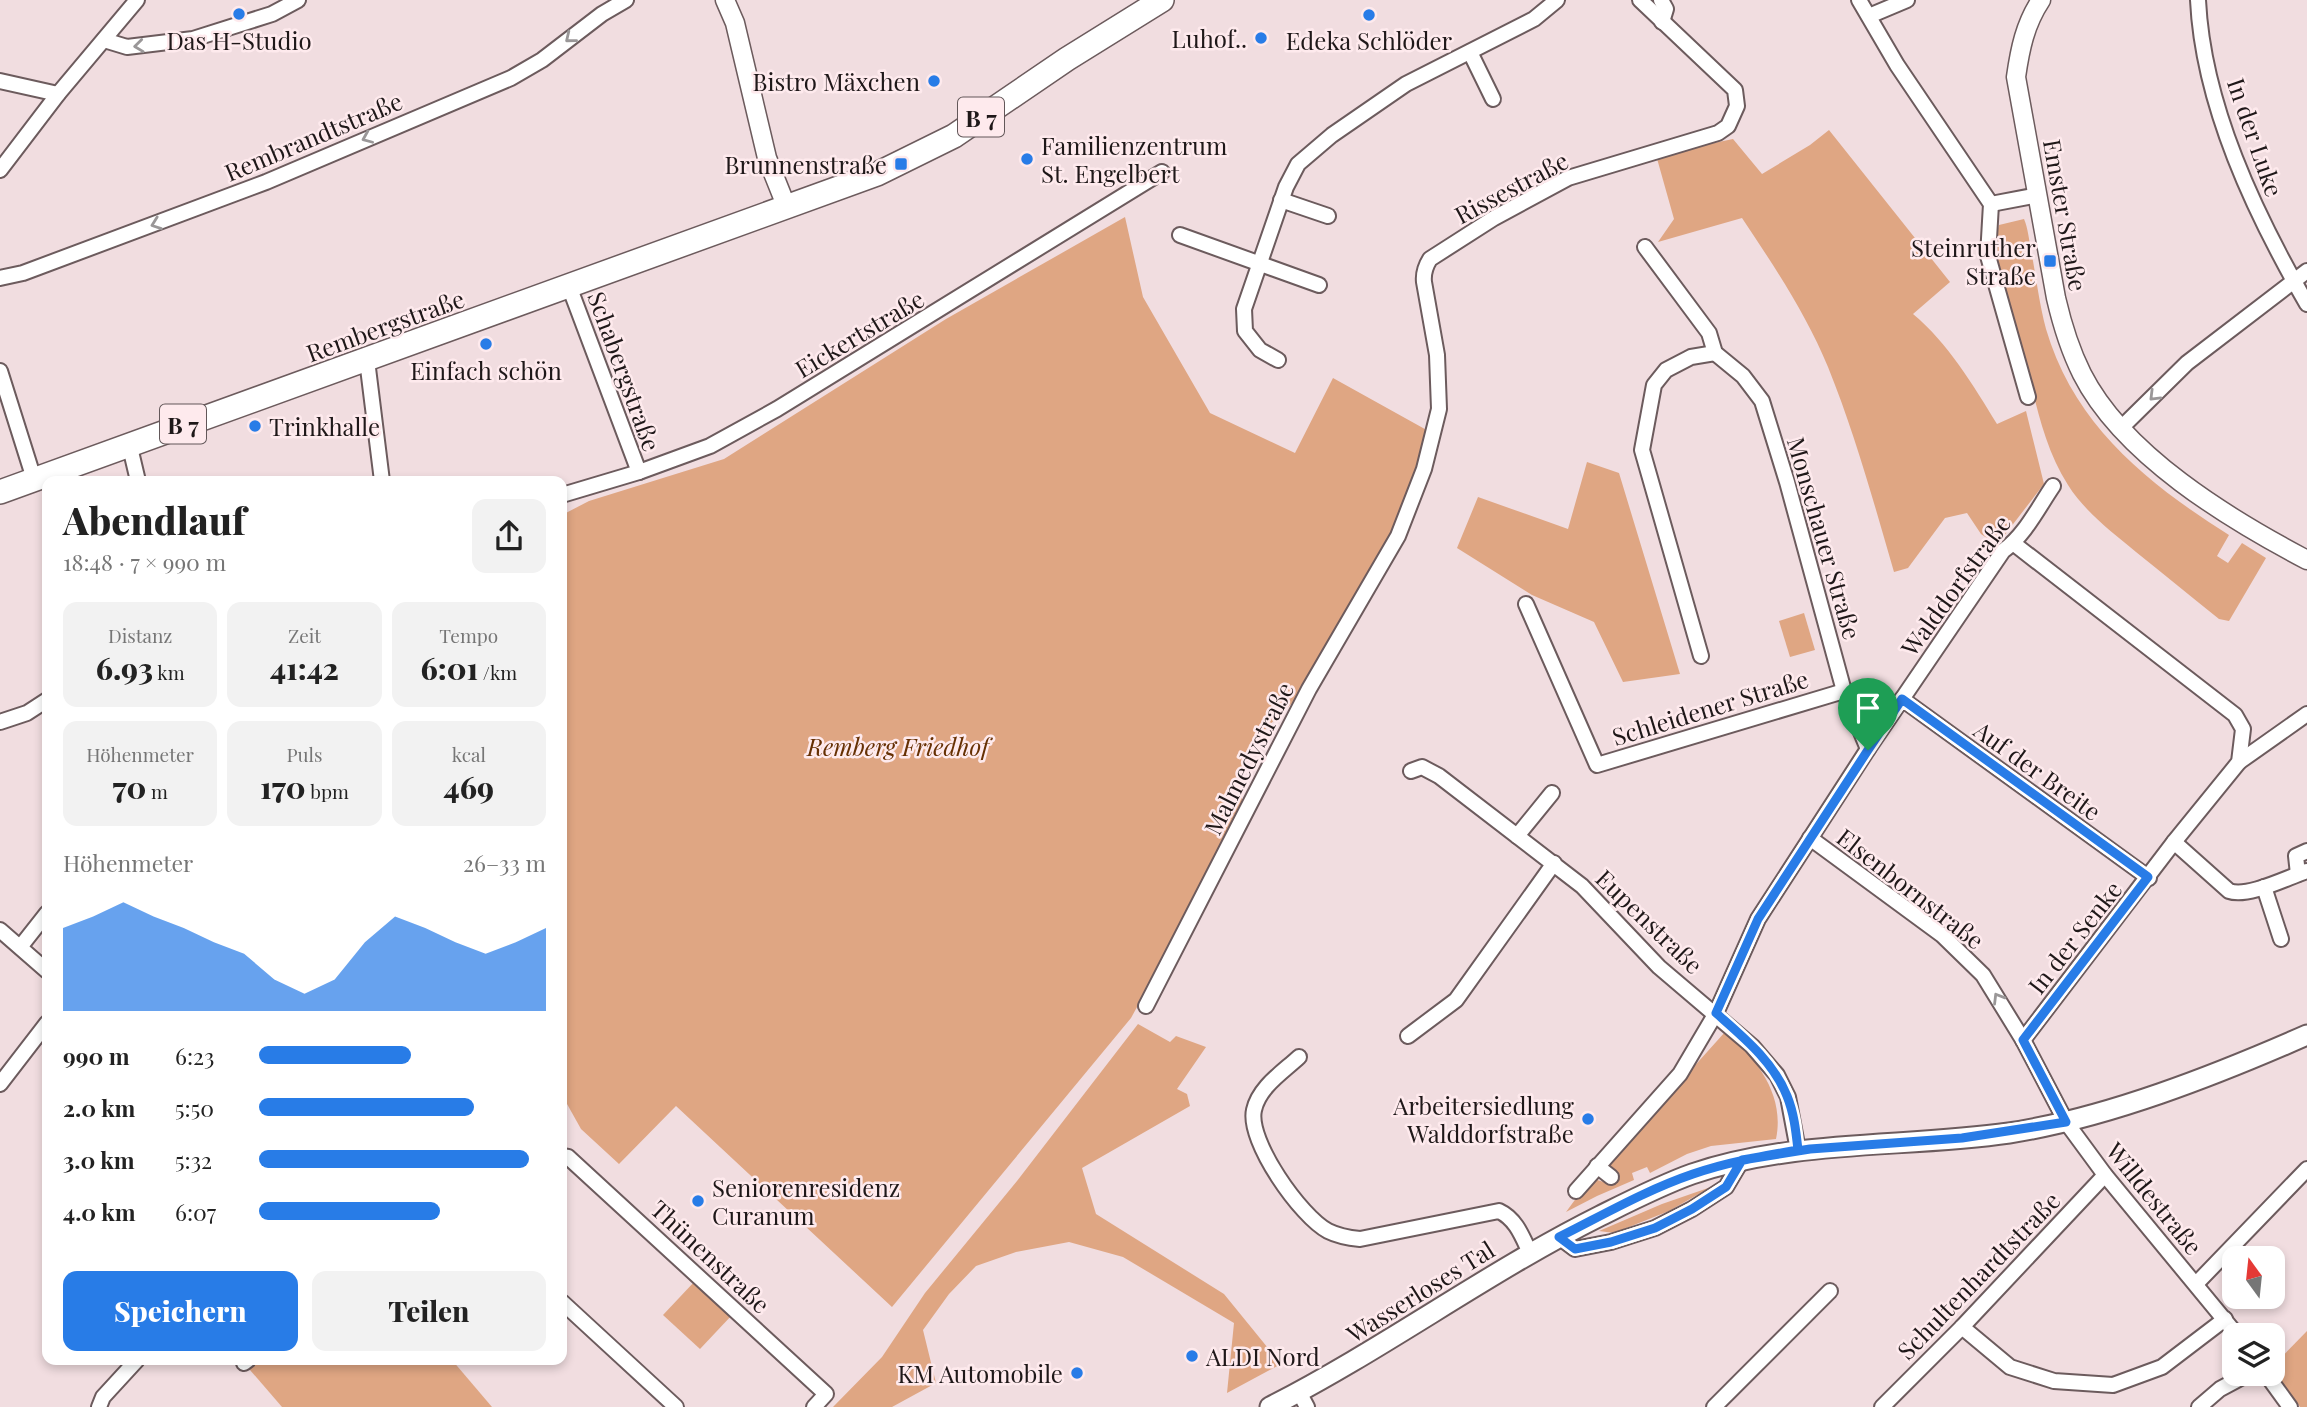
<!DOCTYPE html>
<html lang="de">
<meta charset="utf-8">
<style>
:root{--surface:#fff;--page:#f2f2f2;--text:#222;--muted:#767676;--accent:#287ce7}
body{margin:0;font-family:"Playfair Display",serif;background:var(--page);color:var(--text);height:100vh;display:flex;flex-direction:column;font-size:26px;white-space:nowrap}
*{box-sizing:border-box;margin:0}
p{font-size:23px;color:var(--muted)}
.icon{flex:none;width:38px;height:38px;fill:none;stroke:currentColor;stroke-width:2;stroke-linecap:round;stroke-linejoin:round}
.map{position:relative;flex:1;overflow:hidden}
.sheet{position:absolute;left:42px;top:476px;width:525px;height:889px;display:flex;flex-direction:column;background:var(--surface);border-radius:14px;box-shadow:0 4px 10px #0003}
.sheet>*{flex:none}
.needle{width:46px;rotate:345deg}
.fabs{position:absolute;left:2222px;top:1246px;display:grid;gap:14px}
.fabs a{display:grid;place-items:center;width:63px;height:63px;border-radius:14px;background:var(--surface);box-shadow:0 4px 10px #0003;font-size:35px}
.pin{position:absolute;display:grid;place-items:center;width:60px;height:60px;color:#fff;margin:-72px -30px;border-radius:50% 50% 50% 0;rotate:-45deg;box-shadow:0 0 7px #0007}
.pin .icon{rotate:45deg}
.round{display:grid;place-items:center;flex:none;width:74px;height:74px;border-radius:14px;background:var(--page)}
.summary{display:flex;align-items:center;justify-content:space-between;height:119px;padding:0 21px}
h1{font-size:38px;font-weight:800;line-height:52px}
.metrics{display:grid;grid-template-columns:repeat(3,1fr);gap:10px;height:119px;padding:7px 21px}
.metrics div{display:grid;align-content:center;border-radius:14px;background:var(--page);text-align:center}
.metrics b{font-size:30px;font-weight:800}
.metrics small{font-size:19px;font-weight:400}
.metrics p{font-size:19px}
.chart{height:196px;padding:14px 21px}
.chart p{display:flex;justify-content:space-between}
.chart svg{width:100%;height:126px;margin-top:7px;fill:var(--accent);opacity:.7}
.button{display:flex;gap:14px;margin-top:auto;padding:14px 21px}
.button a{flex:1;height:80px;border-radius:14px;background:var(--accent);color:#fff;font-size:28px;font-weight:800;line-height:80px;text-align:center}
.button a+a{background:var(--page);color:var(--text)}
ul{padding:0 21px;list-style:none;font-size:23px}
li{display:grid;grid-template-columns:112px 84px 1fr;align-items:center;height:52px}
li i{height:18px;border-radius:9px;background:var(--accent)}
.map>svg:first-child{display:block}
.green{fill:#dfa683}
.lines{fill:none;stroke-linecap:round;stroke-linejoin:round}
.minor-casing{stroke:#6c5b5d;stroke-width:18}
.tertiary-casing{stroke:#6c5b5d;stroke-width:21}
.secondary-casing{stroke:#6c5b5d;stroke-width:23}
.primary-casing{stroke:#6c5b5d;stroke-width:26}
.minor{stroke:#fff;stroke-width:14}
.tertiary{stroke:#fff;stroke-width:18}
.secondary{stroke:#fff;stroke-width:19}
.primary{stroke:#fff;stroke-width:23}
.oneway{stroke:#9a9798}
.route-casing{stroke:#fff;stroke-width:14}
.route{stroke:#287ce7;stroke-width:9}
.poi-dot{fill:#287ce7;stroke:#feeaed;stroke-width:2.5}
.labels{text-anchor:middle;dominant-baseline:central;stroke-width:5;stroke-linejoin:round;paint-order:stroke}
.shield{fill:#feeaed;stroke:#625759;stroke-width:2}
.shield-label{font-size:23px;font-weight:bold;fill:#1f1819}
.poi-label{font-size:24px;fill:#1f1819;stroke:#feeaed;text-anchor:end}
.street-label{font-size:24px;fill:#1f1819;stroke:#feeaed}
.park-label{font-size:24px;font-style:italic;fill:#663003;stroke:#feeaed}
</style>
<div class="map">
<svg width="2307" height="1407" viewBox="0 0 2307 1407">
<rect width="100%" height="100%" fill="#f1dde0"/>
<!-- green -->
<g class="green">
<path d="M 1829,130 L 1950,282 L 1913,314 C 1948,343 1973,385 1997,424 L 2026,411 L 2044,484 L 1997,545 L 1981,534 L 1967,513 L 1945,518 L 1908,568 L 1894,572 C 1874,503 1855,434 1828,367 C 1806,314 1774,266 1742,218 L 1658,242 L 1674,219 L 1656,155 L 1733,139 L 1762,174 L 1810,145 Z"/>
<path d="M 1125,217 L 1143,297 L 1210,413 L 1295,453 L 1333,378 L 1432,433 L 1398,536 L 1307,689 L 1266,728 L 1237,780 L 1245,810 L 1131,1018 L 892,1307 L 676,1106 L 619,1164 L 581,1129 L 562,1095 L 562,515 L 589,501 L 724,459 L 946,319 Z"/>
<path d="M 2024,219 C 2028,228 2029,240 2031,250 C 2036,276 2039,303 2046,329 C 2074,425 2148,484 2229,535 L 2217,556 L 2228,563 L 2242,543 L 2266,558 L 2229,621 L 2219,619 C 2191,597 2164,574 2136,552 C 2112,532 2085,512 2068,485 C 2039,440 2033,383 2018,333 C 2008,299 1987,262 1999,225 Z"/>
<path d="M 1587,462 L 1619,473 L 1680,674 L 1623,682 L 1594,622 L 1532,595 L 1457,548 L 1478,497 L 1568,529 Z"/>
<path d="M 1804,613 L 1815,650 L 1790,657 L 1779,621 Z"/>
<path d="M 1138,1024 L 1170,1042 L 1176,1036 L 1206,1047 L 1177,1089 L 1187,1094 L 1190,1106 L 1082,1168 L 1096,1214 L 1224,1294 L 1281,1364 L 1227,1393 L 1234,1323 L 1123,1257 L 1069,1242 L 1016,1252 L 976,1266 L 949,1294 L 923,1330 L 936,1383 L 892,1407 L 833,1407 L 882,1357 L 925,1293 L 1017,1181 Z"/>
<path d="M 1725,1032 C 1758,1059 1785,1096 1776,1139 L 1711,1146 L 1687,1154 L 1650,1173 L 1647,1167 L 1632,1173 L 1634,1180 L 1597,1196 L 1566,1212 L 1591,1178 L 1610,1184 L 1616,1177 L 1608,1167 L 1610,1160 Z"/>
<path d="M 1711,1187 L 1669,1211 L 1614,1233 L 1599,1231 L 1662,1204 Z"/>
<path d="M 695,1281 L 732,1315 L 700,1349 L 663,1315 Z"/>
<path d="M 2307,1331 L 2307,1407 L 2300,1407 L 2273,1370 L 2273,1366 Z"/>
<path d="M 248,1360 L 452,1360 L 492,1407 L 282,1407 L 244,1363 Z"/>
</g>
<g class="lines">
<defs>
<g id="minor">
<path d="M 1661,0 L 1666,9 L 1662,22"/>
<path d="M 1859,0 L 1897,65 L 1991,204 L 1988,256 L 2028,397"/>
<path d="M 2198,0 C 2203,105 2255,214 2307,304"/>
<path d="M 1869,16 L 1907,0"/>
<path d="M 104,40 L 127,47 L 193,39 L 272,14 L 298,0"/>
<path d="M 1470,52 L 1493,99"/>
<path d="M 0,81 L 58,94"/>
<path d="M 0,170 L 58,94 L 137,0"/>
<path d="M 1281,200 L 1328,216"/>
<path d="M 1991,204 L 2038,195"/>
<path d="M 1180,235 L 1319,285"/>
<path d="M 1645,247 L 1709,333 L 1715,353 L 1743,376 L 1762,401 L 1787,482 L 1844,691 L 1868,749"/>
<path d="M 0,278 L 23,273 L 266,182 L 511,78 L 542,60 L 602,14 L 626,0"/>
<path d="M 569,286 L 639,472"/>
<path d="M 367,360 L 382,481"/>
<path d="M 1278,360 L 1260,350 L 1245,331 L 1244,309 L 1286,187 L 1298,164 L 1332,135 L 1406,84 L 1534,19 L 1557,0"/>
<path d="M 0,371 L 34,479"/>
<path d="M 2120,429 L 2187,363 L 2307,271"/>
<path d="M 129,443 L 138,481"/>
<path d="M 562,495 L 639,472 L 710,446 L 777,409 L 1162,172"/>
<path d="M 2013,543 L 2235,715 L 2243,729 L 2239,762 L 2174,842 L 2023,1040"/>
<path d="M 1526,604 L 1597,765 L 1844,691"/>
<path d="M 1701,656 L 1642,450 L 1654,385 L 1666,370 L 1691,357 L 1715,353"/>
<path d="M 1902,699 L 2149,878"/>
<path d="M 0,722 L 27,713 L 47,700"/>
<path d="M 2239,762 L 2307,714"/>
<path d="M 1411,771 L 1422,767 L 1439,776 L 1582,886 L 1659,967 L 1752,1046 L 1777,1075 L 1788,1097 L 1798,1150"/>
<path d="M 1517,836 L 1552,793"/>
<path d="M 1810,838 L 1942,935 L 1983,975 L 2023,1040 L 2066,1122 L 2105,1175 L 2237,1335"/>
<path d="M 2174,842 L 2229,891 C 2248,898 2288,877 2307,871"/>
<path d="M 2298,874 L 2296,856 L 2307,851"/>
<path d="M 2264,887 L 2281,939"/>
<path d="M 0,930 L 47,971"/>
<path d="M 21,946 L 47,913"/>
<path d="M 1146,1006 L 1309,689 L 1398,536 L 1424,469 L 1439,409 L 1437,355 L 1424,282 C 1423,273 1425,267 1430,259 L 1494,218 L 1568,178 L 1718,133 L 1728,126 L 1737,106 L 1735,90 L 1640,0"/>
<path d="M 1408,1036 L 1456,1000 L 1554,863"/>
<path d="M 1299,1057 C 1283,1072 1259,1087 1254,1110 C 1247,1141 1301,1217 1328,1231 C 1338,1236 1349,1238 1360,1239 L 1499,1211 C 1516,1219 1522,1236 1530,1253"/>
<path d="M 0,1084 L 47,1023"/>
<path d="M 562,1156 L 568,1157 L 826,1394 L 814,1407"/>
<path d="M 1597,1166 L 1611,1177"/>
<path d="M 1576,1191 L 1680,1074 L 1716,1013 L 1758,919 L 1868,749 L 2003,551 C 2025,535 2038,508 2053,486"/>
<path d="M 1559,1237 L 1575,1249 L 1611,1242 L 1655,1228 L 1692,1209 L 1726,1187 L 1742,1160"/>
<path d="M 2196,1284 L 2307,1169"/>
<path d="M 562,1302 L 676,1407"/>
<path d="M 1962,1327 L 2010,1367 L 2054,1381 L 2113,1385 L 2162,1367 L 2225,1319"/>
<path d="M 244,1363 L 248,1360"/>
<path d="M 2266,1374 L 2290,1407"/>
<path d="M 1299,1392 L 1307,1407"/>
<path d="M 99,1407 L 103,1397 L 137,1360"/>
<path d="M 1714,1407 L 1830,1291"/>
<path d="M 1882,1407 L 1962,1327 L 2105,1175"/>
<path d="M 2199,1407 L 2220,1389 L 2248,1374"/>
</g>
<g id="tertiary">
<path d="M 725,0 L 735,23 L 767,158 L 787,208"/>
<path d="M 2041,0 C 2025,24 2020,49 2016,77 L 2056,298 C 2062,324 2070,350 2082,374 C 2123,455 2229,519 2307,560"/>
</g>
<path id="secondary" d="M 1270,1407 C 1384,1349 1486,1273 1600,1216 C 1630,1201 1661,1185 1692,1174 C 1796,1139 1903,1148 2009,1133 C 2107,1118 2216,1075 2307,1035"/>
<path id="primary" d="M 0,492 L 877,174 L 954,136 L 1067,59 L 1162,0"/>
</defs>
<!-- minor casing -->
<use href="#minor" class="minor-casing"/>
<!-- tertiary casing -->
<use href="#tertiary" class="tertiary-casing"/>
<!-- secondary casing -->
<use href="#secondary" class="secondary-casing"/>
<!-- primary casing -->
<use href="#primary" class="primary-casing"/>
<!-- minor -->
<use href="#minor" class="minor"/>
<!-- tertiary -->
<use href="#tertiary" class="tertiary"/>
<!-- secondary -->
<use href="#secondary" class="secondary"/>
<!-- primary -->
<use href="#primary" class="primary"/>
</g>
<!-- one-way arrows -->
<defs><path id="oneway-chevron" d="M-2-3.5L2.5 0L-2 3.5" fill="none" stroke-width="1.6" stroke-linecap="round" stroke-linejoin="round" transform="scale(1.75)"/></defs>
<g class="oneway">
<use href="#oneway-chevron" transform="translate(570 38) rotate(141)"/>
<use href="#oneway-chevron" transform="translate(139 46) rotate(173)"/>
<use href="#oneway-chevron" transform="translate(367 138) rotate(157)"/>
<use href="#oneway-chevron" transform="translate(156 224) rotate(160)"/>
<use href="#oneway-chevron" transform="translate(2154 396) rotate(135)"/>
<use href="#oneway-chevron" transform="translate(1998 998) rotate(-121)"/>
</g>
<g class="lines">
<defs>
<path id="route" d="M 1868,750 L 1758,919 L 1716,1013 C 1743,1037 1773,1061 1787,1096 C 1794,1113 1796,1132 1798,1150 C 1763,1156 1727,1162 1693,1174 C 1646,1190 1603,1215 1559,1237 L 1575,1249 L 1611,1242 L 1655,1228 L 1692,1209 L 1726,1187 L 1742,1160 L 1810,1149 L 1962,1138 L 2066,1122 L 2023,1040 L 2148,877 L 1902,699 L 1868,750"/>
</defs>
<!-- route casing -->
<use href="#route" class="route-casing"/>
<!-- route -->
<use href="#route" class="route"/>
</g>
<!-- markers -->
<g class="poi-dot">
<circle cx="239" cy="14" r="7"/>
<circle cx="1369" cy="15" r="7"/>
<circle cx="1261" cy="38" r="7"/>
<circle cx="934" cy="81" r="7"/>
<circle cx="1027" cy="159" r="7"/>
<rect x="894" y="157" width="14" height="14" rx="3.5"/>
<rect x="2043" y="254" width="14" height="14" rx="3.5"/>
<circle cx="486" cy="344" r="7"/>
<circle cx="255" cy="426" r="7"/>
<circle cx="1588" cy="1119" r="7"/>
<circle cx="698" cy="1201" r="7"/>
<circle cx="1192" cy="1356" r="7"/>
<circle cx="1077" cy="1373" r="7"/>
</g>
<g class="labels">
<!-- shield labels -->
<g class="shield">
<rect x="958" y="97.5" width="46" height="39" rx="5"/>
<rect x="160" y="404.5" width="46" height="39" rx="5"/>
</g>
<g class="shield-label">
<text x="981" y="117">B 7</text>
<text x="183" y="424">B 7</text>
</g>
<!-- poi labels -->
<g class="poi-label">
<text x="1247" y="38">Luhof..</text>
<text x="239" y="40" text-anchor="middle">Das H-Studio</text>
<text x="1369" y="40" text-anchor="middle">Edeka Schlöder</text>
<text x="920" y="81">Bistro Mäxchen</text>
<text x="1041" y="145" text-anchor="start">Familienzentrum<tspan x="1041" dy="28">St. Engelbert</tspan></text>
<text x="887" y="164">Brunnenstraße</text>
<text x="2036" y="247">Steinruther<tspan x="2036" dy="28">Straße</tspan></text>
<text x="486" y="370" text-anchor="middle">Einfach schön</text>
<text x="269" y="426" text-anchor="start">Trinkhalle</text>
<text x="1574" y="1105">Arbeitersiedlung<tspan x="1574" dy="28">Walddorfstraße</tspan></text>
<text x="712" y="1187" text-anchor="start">Seniorenresidenz<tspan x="712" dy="28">Curanum</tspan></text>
<text x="1206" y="1356" text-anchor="start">ALDI Nord</text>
<text x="1063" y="1373">KM Automobile</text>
</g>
<!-- street labels -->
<g class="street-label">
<text transform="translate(313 136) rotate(-23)">Rembrandtstraße</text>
<text transform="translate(2256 137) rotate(71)">In der Luke</text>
<text transform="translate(1511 187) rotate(-28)">Rissestraße</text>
<text transform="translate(2066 215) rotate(80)">Emster Straße</text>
<text transform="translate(385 325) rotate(-20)">Rembergstraße</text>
<text transform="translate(859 333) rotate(-31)">Eickertstraße</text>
<text transform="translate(625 371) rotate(70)">Schabergstraße</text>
<text transform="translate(1825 538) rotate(74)">Monschauer Straße</text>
<text transform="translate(1955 585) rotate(-54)">Walddorfstraße</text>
<text transform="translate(1710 707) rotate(-17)">Schleidener Straße</text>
<text transform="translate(1248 758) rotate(-63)">Malmedystraße</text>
<text transform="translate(2038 770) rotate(36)">Auf der Breite</text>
<text transform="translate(1911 888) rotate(38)">Elsenbornstraße</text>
<text transform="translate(1650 921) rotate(44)">Eupenstraße</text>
<text transform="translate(2074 937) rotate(-52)">In der Senke</text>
<text transform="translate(2155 1198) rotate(51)">Willdestraße</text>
<text transform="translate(711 1256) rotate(43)">Thünenstraße</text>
<text transform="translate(1978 1275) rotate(-46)">Schultenhardtstraße</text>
<text transform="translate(1420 1291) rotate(-32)">Wasserloses Tal</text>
</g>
<!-- park labels -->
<g class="park-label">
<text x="898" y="746">Remberg Friedhof</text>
</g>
</g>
</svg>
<div class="fabs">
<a><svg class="needle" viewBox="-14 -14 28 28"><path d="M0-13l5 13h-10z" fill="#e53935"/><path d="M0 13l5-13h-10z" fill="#767676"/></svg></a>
<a><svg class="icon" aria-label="layers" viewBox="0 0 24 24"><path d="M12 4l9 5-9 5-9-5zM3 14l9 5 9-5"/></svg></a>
</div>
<div class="pin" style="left:1868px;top:750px;background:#1e9e55"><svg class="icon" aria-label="arrive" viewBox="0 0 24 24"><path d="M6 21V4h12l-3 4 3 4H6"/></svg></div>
<section class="sheet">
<div class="summary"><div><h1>Abendlauf</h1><p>18:48 · 7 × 990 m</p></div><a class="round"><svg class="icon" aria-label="share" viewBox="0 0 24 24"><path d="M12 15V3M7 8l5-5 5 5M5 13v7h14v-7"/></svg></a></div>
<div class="metrics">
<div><p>Distanz</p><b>6.93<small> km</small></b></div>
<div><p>Zeit</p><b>41:42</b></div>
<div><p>Tempo</p><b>6:01<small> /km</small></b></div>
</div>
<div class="metrics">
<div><p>Höhenmeter</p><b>70<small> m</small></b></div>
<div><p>Puls</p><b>170<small> bpm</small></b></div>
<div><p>kcal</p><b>469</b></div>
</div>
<div class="chart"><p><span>Höhenmeter</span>26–33 m</p>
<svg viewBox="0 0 160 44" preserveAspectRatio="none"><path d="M0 44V15L10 11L20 6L30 11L40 15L50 20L60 24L70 33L80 38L90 33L100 20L110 11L120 15L130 20L140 24L150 20L160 15V44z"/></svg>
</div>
<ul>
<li><b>990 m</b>6:23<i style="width:53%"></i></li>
<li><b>2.0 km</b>5:50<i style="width:75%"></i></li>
<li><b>3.0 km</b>5:32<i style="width:94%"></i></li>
<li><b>4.0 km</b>6:07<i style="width:63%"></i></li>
</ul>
<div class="button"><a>Speichern</a><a>Teilen</a></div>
</section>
</div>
